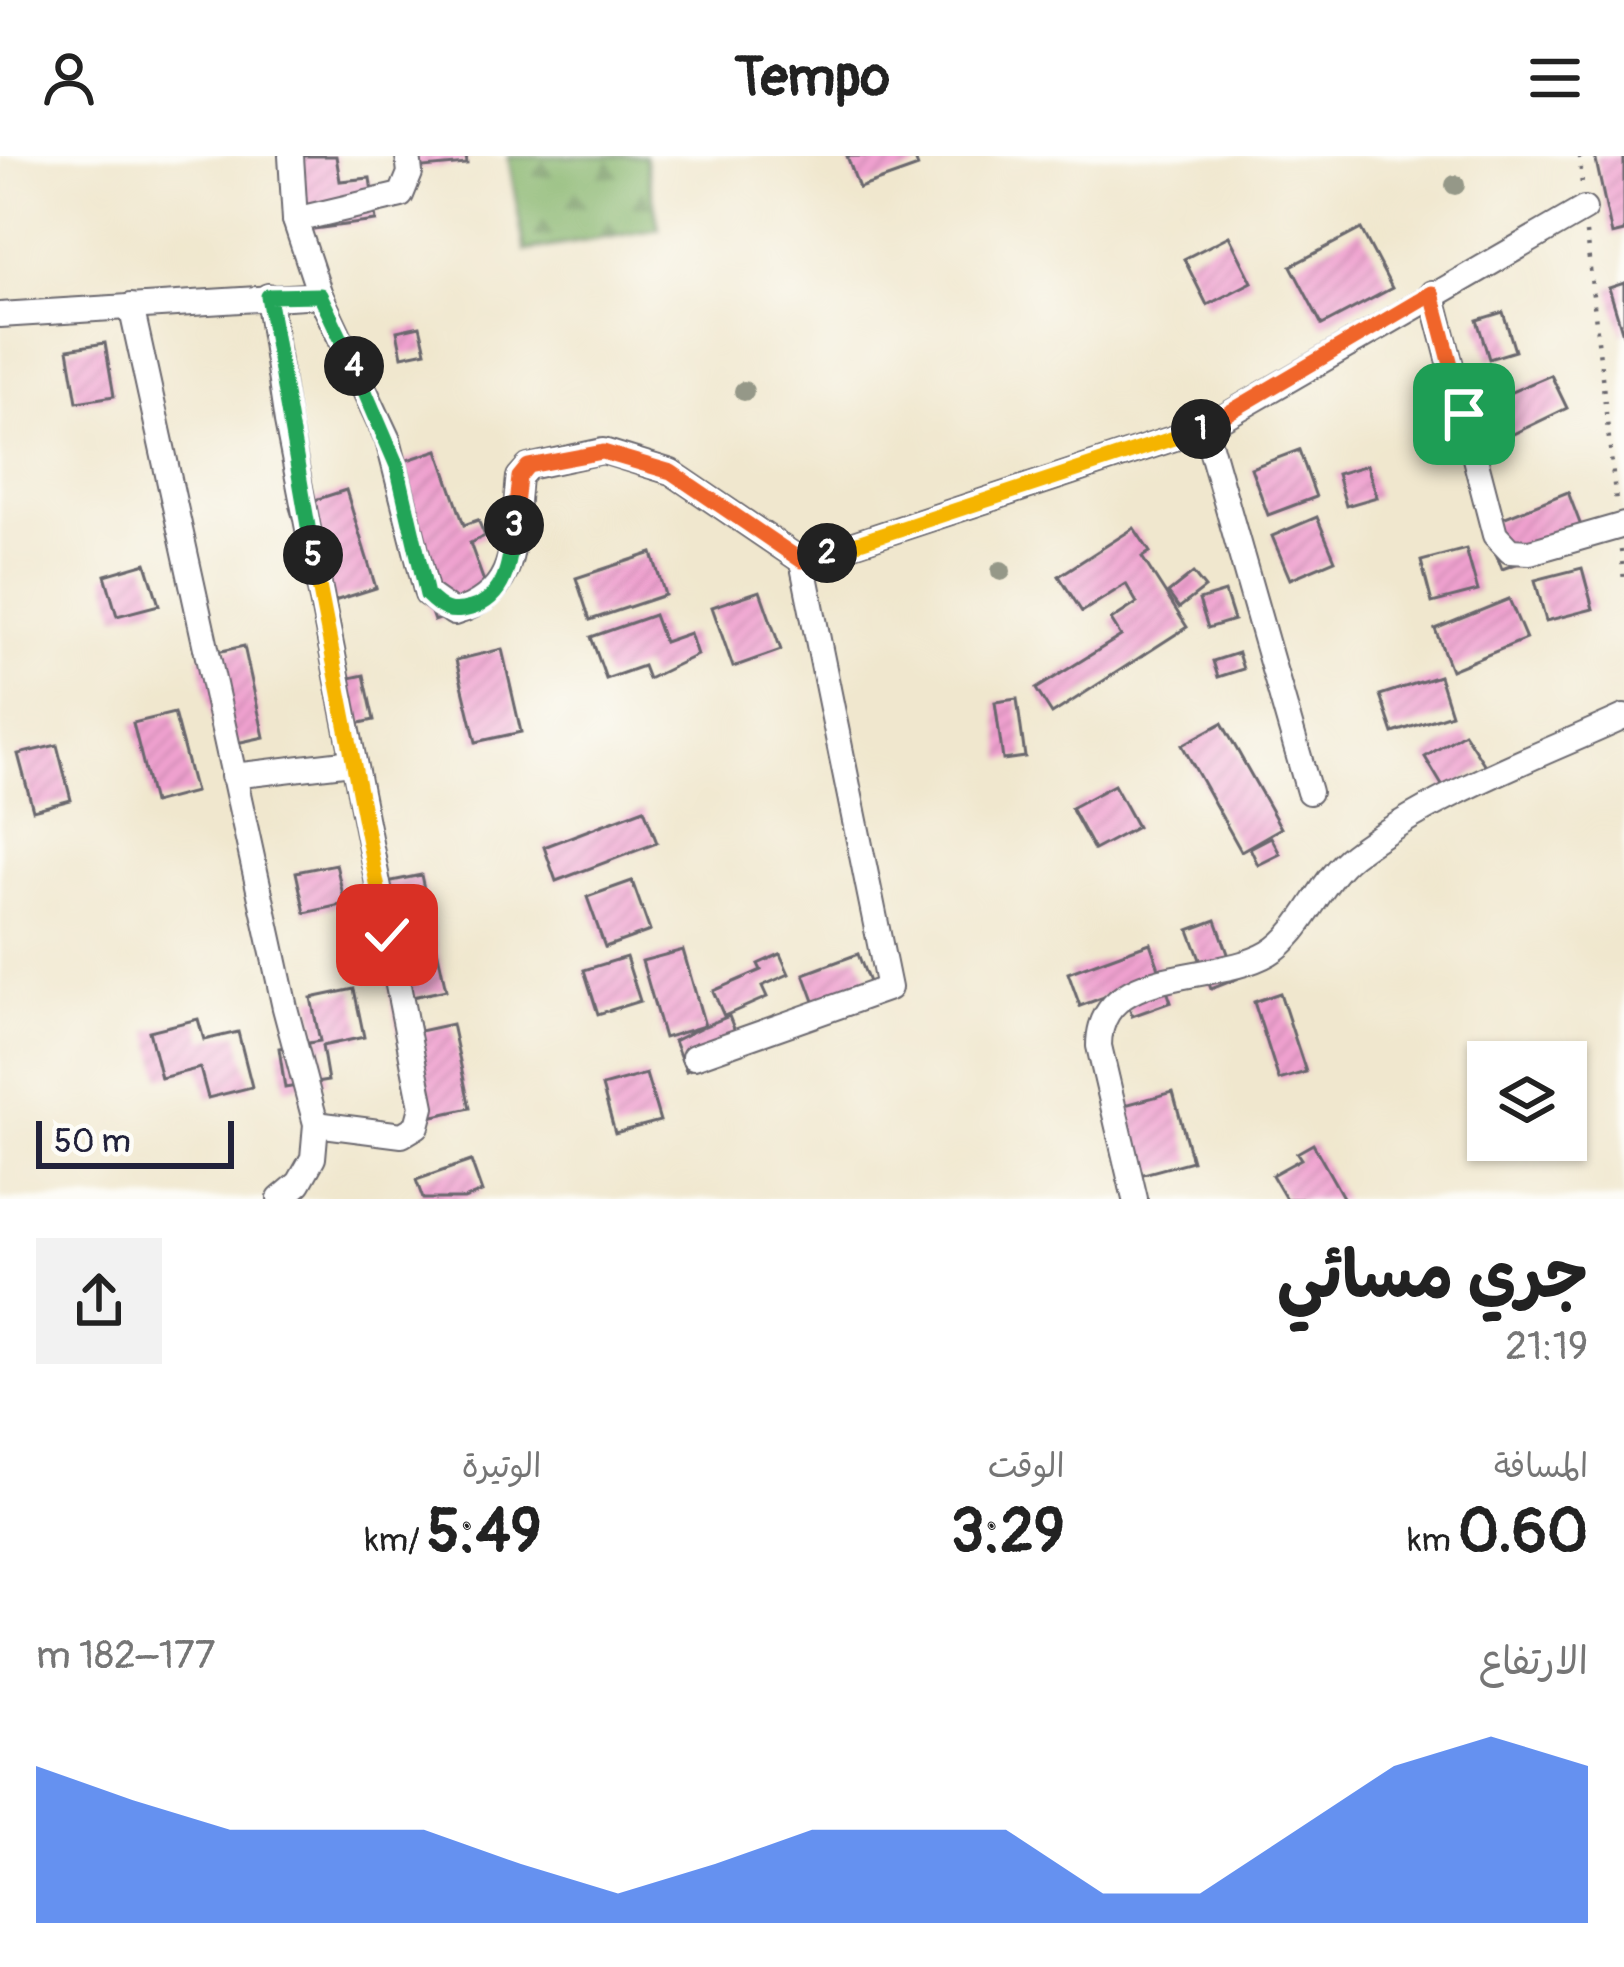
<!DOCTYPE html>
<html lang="ar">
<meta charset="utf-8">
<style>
:root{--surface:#fff;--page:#f2f2f2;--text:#222;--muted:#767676;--accent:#2563eb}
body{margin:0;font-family:Pangolin,"Playpen Sans Arabic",sans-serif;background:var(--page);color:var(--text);direction:rtl;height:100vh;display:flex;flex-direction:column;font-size:45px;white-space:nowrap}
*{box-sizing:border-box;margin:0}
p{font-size:39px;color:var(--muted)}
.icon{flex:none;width:66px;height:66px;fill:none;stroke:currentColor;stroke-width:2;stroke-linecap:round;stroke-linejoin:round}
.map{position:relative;height:1043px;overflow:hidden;direction:ltr}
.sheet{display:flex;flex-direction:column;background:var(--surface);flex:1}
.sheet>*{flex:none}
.fabs{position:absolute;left:1467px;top:885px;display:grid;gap:24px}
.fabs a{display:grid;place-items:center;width:120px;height:120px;border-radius:0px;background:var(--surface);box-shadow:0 3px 9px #0004;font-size:60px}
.scale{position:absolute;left:36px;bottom:30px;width:198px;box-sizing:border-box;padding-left:12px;border:6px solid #22223b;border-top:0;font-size:33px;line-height:42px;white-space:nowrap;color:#22223b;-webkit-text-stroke:9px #fdfcf7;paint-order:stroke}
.pin{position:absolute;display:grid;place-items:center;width:102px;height:102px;color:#fff;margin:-51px;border-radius:24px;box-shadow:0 6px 18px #0006}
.km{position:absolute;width:60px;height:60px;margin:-30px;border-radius:50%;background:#222;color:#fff;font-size:33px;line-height:60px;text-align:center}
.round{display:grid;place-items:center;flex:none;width:126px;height:126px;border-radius:0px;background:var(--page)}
.overview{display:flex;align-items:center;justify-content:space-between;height:204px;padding:0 36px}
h1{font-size:66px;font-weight:700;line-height:90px}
.figures{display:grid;grid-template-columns:repeat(3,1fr);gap:18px;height:204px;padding:12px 36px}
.figures div{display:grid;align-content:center}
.figures b{font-size:60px;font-weight:700}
.figures small{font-size:33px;font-weight:400}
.figures p{font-size:33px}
.chart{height:336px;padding:24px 36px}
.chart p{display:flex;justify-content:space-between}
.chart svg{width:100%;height:216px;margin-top:12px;fill:var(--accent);opacity:.7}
header{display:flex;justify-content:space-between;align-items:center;height:156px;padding:0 36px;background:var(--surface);font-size:54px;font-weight:700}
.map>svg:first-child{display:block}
.forest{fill:url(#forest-firs);stroke:#546c54;stroke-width:3}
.building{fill:url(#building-hatch)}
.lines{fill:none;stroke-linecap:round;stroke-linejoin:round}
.minor-casing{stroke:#6a676e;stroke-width:28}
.path{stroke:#6a676e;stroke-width:4.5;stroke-dasharray:3 9;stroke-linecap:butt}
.minor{stroke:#fff;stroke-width:24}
.tree{fill:#959888}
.split-1-casing{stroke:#fff;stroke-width:24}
.split-2-casing{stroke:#fff;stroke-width:24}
.split-3-casing{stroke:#fff;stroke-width:24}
.split-4-casing{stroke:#fff;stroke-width:24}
.split-5-casing{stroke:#fff;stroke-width:24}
.split-6-casing{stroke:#fff;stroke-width:24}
.split-1{stroke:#f0652b;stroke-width:15}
.split-2{stroke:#f5b400;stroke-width:15}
.split-3{stroke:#f0652b;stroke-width:15}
.split-4{stroke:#22a559;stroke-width:15}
.split-5{stroke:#22a559;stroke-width:15}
.split-6{stroke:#f5b400;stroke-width:15}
</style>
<header><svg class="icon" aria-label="menu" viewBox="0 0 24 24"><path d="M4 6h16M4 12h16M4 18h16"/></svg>Tempo<svg class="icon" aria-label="person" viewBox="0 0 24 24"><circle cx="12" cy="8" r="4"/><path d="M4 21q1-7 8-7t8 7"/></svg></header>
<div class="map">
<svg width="1624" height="1043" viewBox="0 0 1624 1043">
<defs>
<pattern id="forest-firs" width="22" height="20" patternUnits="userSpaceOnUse" patternTransform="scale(3)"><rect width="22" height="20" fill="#87b56d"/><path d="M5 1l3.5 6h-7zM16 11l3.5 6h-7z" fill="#6e935b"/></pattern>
<pattern id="building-hatch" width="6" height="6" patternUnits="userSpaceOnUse" patternTransform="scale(3)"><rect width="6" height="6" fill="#efa1cf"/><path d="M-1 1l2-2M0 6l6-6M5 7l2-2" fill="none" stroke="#cd8ab3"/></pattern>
</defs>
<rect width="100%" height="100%" fill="#fdfcf7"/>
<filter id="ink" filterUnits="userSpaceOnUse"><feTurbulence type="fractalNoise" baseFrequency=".00833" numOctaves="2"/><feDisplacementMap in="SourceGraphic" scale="24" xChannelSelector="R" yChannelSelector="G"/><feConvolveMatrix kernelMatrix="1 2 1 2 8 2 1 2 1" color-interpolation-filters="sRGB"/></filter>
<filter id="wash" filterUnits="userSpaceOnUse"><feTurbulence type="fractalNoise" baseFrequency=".004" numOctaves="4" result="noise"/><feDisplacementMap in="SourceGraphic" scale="48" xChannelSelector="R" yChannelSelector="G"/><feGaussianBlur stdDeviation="2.7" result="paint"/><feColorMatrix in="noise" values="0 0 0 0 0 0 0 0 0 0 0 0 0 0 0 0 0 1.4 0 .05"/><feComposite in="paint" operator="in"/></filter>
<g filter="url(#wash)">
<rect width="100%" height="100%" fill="#f0e7ce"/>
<!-- forest -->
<path class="forest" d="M 508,0 L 645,0 L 659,73 L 525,95 Z"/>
<g id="blocks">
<!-- building -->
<g class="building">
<path d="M 288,0 L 336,0 L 340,25 L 370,22 L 376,65 L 298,75 Z"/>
<path d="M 400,0 L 466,0 L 467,8 L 402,14 Z"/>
<path d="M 847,0 L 914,0 L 918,11 L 859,32 Z"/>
<path d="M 1595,0 L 1624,0 L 1624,76 L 1612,79 Z"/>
<path d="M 1361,73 L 1392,132 L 1322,169 L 1291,110 Z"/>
<path d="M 1229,80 L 1252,126 L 1207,149 L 1184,103 Z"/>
<path d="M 1624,127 L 1624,178 L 1623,178 L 1609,132 Z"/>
<path d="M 1503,156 L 1515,195 L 1489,203 L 1477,164 Z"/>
<path d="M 420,170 L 426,195 L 402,200 L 397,175 Z"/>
<path d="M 105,187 L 114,240 L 77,246 L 68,193 Z"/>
<path d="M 1551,219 L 1567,252 L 1476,296 L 1458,259 Z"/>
<path d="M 438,294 L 464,369 L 478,364 L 485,380 L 470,387 L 491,445 L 434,465 L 407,388 L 398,307 Z"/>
<path d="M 1299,294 L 1316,341 L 1268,359 L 1251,312 Z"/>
<path d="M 1367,309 L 1377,341 L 1346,350 L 1337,318 Z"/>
<path d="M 346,334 L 376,432 L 315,451 L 304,416 L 317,412 L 303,393 L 290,352 Z"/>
<path d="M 1568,336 L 1586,383 L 1502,413 L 1485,369 Z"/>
<path d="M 1317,361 L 1335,404 L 1290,423 L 1272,380 Z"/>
<path d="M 1134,372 L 1150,396 L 1142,401 L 1187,471 L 1052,558 L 1036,533 L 1121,480 L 1111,464 L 1137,447 L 1126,428 L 1082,456 L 1059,420 Z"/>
<path d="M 1466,393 L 1478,435 L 1432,447 L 1421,405 Z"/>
<path d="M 652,397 L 665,439 L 590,464 L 576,422 Z"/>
<path d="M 146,407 L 159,449 L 117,460 L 105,419 Z"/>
<path d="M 1582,412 L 1593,453 L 1546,465 L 1535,424 Z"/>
<path d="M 1193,417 L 1205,432 L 1179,452 L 1168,437 Z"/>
<path d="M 760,435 L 781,494 L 733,511 L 712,451 Z"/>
<path d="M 1225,436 L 1234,464 L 1208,472 L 1199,444 Z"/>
<path d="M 1509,443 L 1526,483 L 1451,514 L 1435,473 Z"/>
<path d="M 654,459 L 664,486 L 690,477 L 697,499 L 648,523 L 643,510 L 606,523 L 591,481 Z"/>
<path d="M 244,490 L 264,581 L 218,591 L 199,500 Z"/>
<path d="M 502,493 L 521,576 L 476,586 L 456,504 Z"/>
<path d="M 1238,497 L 1243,513 L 1218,521 L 1213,505 Z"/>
<path d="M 364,519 L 374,564 L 337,572 L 327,527 Z"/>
<path d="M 1439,520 L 1451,558 L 1393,577 L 1380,539 Z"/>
<path d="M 1017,543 L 1025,601 L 1003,604 L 995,546 Z"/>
<path d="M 174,557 L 195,636 L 153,647 L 133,567 Z"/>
<path d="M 1222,567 L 1281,672 L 1241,695 L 1182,589 Z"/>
<path d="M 1464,577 L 1486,611 L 1446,636 L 1425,601 Z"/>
<path d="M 57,589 L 71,644 L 33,654 L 18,598 Z"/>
<path d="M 1114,629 L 1137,671 L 1094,694 L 1071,652 Z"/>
<path d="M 644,653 L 657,687 L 556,725 L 544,691 Z"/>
<path d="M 1271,681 L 1280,698 L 1258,709 L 1250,692 Z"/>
<path d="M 336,708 L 345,748 L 305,757 L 296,716 Z"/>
<path d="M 421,719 L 446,834 L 412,841 L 420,875 L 452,868 L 470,952 L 416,964 L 368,730 Z"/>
<path d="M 632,725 L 650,775 L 605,791 L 587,741 Z"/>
<path d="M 1216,764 L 1237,823 L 1211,833 L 1189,774 Z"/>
<path d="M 1150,787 L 1171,846 L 1132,860 L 1123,834 L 1080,850 L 1068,817 Z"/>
<path d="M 683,794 L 705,870 L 729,860 L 742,893 L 686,915 L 674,885 L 704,870 L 664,882 L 642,805 Z"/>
<path d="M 780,798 L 789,818 L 762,830 L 767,841 L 724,860 L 713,835 L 761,814 L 758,808 Z"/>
<path d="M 858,798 L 876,844 L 821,864 L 804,818 Z"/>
<path d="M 626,801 L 640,845 L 598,858 L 584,814 Z"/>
<path d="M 354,833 L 364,881 L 322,890 L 328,925 L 285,932 L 279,892 L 320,885 L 311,842 Z"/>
<path d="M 1280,837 L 1306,916 L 1279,924 L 1254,846 Z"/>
<path d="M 198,863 L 204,884 L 238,876 L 252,931 L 208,942 L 200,912 L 161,922 L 149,875 Z"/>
<path d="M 646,918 L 660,965 L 615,977 L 602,930 Z"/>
<path d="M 1173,936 L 1192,1005 L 1140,1019 L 1121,950 Z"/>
<path d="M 1313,988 L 1344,1043 L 1286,1043 L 1272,1019 L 1301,1003 L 1297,997 Z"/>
<path d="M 471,1005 L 482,1036 L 464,1043 L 423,1043 L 416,1024 Z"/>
</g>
</g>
</g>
<g filter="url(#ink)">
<use href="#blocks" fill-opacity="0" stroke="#6a676e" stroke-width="3"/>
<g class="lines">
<defs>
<g id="minor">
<path d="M 291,0 L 295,64 L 320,139"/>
<path d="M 295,64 L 401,39 L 410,17 L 408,0"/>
<path d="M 1432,137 L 1495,379 L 1510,395 L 1530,396 L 1624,369"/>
<path d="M 268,140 L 287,266 L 422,951 L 417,970 L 402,979 L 316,968"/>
<path d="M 131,150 L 285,852 L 316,968 L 313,1002 L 299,1027 L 280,1043"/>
<path d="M 0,159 L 320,139 L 388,284 L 427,438 L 454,457 C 522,436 512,383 519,321 L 528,311 L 603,295 L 671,316 L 802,405"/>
<path d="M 1205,272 L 1309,636"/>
<path d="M 233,620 L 352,606"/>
<path d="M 694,901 L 889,832 L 802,405 L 1205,272 L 1584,53"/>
<path d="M 1135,1043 L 1099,890 C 1099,807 1215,829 1269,797 C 1305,775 1319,725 1353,699 C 1434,638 1532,603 1624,561"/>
</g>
</defs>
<!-- minor casing -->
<use href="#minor" class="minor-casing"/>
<!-- path -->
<g class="path">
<path d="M 1580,0 L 1582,30"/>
<path d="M 1586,77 L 1616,346"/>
<path d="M 1621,394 L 1624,424"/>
</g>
<!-- minor -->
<use href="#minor" class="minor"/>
</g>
<!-- trees -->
<g class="tree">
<circle cx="1455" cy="29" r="10"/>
<circle cx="744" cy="235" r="10"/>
<circle cx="1001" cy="415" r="10"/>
</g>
</g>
<g class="lines" filter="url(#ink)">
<defs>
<path id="split-1" d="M 1201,273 L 1432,137 L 1464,258"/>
<path id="split-2" d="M 827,397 L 1201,273"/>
<path id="split-3" d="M 514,369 L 519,321 L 528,310 L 603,296 L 671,316 L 802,405 L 827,397"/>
<path id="split-4" d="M 354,210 L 397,310 L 427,439 C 442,454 450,458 471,452 C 508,441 510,403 514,369"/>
<path id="split-5" d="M 313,399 L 268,140 L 320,139 L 354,210"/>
<path id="split-6" d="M 313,399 L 387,779"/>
</defs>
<!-- split-1 casing -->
<use href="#split-1" class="split-1-casing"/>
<!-- split-2 casing -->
<use href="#split-2" class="split-2-casing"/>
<!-- split-3 casing -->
<use href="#split-3" class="split-3-casing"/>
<!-- split-4 casing -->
<use href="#split-4" class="split-4-casing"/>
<!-- split-5 casing -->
<use href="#split-5" class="split-5-casing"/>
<!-- split-6 casing -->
<use href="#split-6" class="split-6-casing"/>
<!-- split-1 -->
<use href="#split-1" class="split-1"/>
<!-- split-2 -->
<use href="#split-2" class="split-2"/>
<!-- split-3 -->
<use href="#split-3" class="split-3"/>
<!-- split-4 -->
<use href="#split-4" class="split-4"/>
<!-- split-5 -->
<use href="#split-5" class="split-5"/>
<!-- split-6 -->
<use href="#split-6" class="split-6"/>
</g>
</svg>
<div class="fabs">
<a><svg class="icon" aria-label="layers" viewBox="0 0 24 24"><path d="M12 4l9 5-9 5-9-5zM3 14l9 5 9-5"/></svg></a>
</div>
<div class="scale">50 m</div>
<div class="pin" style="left:1464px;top:258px;background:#1e9e55"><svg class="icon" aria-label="arrive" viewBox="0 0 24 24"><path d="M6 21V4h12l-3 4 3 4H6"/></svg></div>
<div class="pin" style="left:387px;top:779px;background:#d93025"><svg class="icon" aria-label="check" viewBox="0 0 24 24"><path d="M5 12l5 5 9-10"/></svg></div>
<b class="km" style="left:1201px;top:273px">1</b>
<b class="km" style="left:827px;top:397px">2</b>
<b class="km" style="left:514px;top:369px">3</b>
<b class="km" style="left:354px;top:210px">4</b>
<b class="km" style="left:313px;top:399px">5</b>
</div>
<section class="sheet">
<div class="overview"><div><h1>جري مسائي</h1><p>21:19</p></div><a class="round"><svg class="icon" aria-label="share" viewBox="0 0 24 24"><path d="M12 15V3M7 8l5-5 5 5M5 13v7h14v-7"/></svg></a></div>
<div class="figures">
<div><p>المسافة</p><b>0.60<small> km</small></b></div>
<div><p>الوقت</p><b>3:29</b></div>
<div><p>الوتيرة</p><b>5:49<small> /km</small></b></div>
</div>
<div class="chart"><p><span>الارتفاع</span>177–182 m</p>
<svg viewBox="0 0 160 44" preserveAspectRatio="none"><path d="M0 44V12L10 19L20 25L30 25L40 25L50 32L60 38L70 32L80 25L90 25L100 25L110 38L120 38L130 25L140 12L150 6L160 12V44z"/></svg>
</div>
</section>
